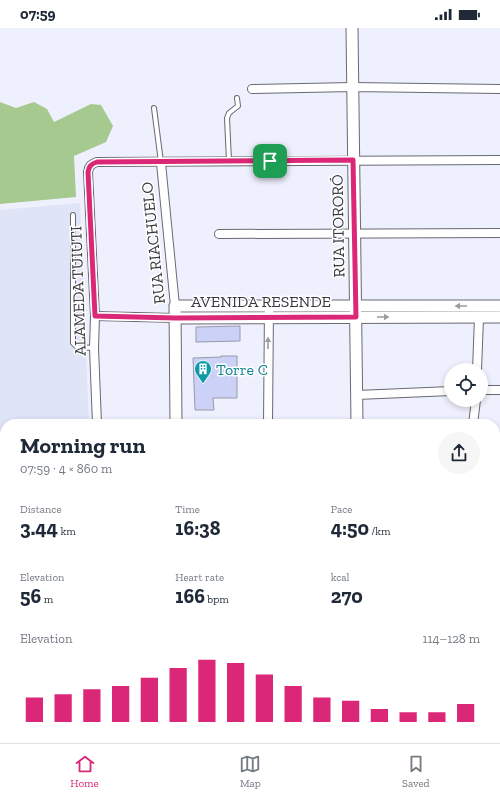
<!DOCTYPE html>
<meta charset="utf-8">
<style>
:root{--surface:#fff;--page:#f6f6f7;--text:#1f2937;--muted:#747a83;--line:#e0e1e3;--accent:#db2777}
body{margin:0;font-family:"Zilla Slab",serif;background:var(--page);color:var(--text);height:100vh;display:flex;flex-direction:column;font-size:15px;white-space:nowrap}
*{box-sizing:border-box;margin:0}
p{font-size:13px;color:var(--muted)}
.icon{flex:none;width:22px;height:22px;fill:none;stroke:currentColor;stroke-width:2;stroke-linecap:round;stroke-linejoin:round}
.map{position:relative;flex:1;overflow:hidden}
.side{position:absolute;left:0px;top:391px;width:500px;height:324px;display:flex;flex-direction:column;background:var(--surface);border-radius:16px 16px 0 0;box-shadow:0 2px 6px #0003}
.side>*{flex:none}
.fabs{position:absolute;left:444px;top:335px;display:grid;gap:8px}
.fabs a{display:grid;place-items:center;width:44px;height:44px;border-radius:50%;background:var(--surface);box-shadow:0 2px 6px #0003;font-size:20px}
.pin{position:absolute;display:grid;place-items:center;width:34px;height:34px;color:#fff;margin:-17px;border-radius:8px;box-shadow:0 2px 6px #0006}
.round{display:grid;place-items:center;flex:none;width:42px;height:42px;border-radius:21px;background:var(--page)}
.summary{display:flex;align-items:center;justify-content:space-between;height:68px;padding:0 20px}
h1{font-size:22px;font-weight:700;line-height:30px}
.figures{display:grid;grid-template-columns:repeat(3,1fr);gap:6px;height:68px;padding:4px 20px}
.figures div{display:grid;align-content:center}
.figures b{font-size:20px;font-weight:700}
.figures small{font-size:11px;font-weight:400}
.figures p{font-size:11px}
.chart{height:112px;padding:8px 20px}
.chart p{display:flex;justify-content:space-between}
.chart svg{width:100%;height:72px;margin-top:4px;stroke:var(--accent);stroke-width:6}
.status{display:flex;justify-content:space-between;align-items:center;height:28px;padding:0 20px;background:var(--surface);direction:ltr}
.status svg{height:11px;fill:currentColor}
.tabs{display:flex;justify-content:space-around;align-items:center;height:56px;border-top:1px solid var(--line);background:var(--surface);font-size:11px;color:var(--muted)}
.tabs a{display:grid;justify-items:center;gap:2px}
.tabs .active{color:var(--accent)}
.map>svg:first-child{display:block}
.built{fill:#e0e4f7}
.forest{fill:#a5c98e}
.building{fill:#ccd1f8;stroke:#989aa5}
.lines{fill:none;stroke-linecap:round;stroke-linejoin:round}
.lane-casing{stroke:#686974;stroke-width:6}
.street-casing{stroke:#686974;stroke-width:10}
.secondary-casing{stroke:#686974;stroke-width:13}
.primary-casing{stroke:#686974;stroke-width:14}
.highway-casing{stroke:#686974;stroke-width:16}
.lane{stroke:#fff;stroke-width:4}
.street{stroke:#fff;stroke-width:8}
.secondary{stroke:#fff;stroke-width:11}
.primary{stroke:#fff;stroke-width:12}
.highway{stroke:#fff;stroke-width:14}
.oneway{fill:#9b9c9e}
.route-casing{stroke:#fff;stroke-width:8}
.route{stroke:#db2777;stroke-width:5}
.labels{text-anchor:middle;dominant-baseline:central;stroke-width:3;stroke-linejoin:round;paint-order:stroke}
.street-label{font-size:16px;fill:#37383d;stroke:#fff}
.culture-label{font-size:16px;fill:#0d838f;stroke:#fff;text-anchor:start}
</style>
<div class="status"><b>07:59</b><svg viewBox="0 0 49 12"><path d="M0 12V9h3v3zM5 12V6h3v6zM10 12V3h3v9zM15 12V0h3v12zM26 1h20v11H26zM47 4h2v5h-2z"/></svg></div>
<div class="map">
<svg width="500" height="715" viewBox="0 0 500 715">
<rect width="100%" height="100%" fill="#eff0fd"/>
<!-- built -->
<path class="built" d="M 80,175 L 89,396 L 5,396 L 5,440 L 0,441 L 0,182 Z"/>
<!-- forest -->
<g class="forest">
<path d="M 0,74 L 16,80 L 34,74 L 47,81 L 54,94 L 91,76 L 101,77 L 113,98 L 106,114 L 74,128 L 76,169 L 0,176 Z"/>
<path d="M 192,391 L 206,391 L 217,396 L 181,396 L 185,392 L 188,394 Z"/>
<path d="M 0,586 L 5,620 L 5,710 L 25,710 L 27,715 L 0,715 Z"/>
</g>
<!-- building -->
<g class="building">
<path d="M 240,298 L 240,313 L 196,314 L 196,299 Z"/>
<path d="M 221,328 L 237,328 L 237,370 L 213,370 L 214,382 L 195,382 L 193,330 L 221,329 Z"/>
</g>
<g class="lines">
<defs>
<g id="lane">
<path d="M 154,80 L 161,134"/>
<path d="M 229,133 L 227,90 L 229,85 L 238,78 L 237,70"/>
<path d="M 73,187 L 73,315 L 77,319 L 94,320"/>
<path d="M 495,709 L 500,709"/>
<path d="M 445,714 L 490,710"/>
</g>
<g id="street">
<path d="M 252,61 L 352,59 L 500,61"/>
<path d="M 161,135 L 175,278"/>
<path d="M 219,206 L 500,205"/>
<path d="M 95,288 L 176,290"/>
<path d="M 477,342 L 479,290"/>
<path d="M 481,362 L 500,362"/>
<path d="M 357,367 L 451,363"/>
<path d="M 97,396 L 94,320 L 95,288 L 88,144 C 89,138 91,136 97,134 L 500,132"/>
<path d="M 268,396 L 269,278"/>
<path d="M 473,396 L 476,372"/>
<path d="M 0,529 L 5,538"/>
<path d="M 495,538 L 500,537"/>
<path d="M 495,611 L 500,610"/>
<path d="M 103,710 L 103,715"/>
<path d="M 239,710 L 240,715"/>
<path d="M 332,710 L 333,715"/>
</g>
<g id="secondary">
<path d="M 352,0 L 357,396"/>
<path d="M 176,290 L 500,289"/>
<path d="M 176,396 L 175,278 L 500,278"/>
</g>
<g id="primary">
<path d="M 0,460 L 5,459"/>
<path d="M 495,477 L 500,478"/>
<path d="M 495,701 L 500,701"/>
<path d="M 417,715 L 444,710"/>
</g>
<g id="highway">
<path d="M 0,446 L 5,446"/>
<path d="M 495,462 L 500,463"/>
</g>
</defs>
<!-- lane casing -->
<use href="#lane" class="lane-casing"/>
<!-- street casing -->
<use href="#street" class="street-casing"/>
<!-- secondary casing -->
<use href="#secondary" class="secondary-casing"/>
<!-- primary casing -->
<use href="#primary" class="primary-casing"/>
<!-- highway casing -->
<use href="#highway" class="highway-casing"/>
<!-- lane -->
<use href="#lane" class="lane"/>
<!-- street -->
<use href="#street" class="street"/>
<!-- secondary -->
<use href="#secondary" class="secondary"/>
<!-- primary -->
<use href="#primary" class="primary"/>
<!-- highway -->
<use href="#highway" class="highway"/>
</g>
<!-- one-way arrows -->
<defs><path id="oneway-solid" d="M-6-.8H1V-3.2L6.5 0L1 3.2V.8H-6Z"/></defs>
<g class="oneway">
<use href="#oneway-solid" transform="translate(461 278) rotate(180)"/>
<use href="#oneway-solid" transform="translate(383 289)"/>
<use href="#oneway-solid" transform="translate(268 315) rotate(-90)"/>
</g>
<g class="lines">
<defs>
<path id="route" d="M 353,132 L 356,289 L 176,290 L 95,288 L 88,144 C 89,138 91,136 97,134 Z"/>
</defs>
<!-- route casing -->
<use href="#route" class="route-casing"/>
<!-- route -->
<use href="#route" class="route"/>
</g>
<!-- icons -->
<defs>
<symbol id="building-pin" viewBox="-11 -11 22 30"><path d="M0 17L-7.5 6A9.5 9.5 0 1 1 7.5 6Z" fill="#0f9aa8" stroke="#fff"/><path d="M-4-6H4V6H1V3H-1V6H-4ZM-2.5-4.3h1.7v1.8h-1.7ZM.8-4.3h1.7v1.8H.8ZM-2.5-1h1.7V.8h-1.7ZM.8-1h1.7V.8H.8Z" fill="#fff"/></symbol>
</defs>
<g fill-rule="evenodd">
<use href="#building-pin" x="193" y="331" width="20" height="27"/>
</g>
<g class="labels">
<!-- street labels -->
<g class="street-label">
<text transform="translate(338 198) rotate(-91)">RUA ITORORÓ</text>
<text transform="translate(153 215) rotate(-96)">RUA RIACHUELO</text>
<text transform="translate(78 263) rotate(-92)">ALAMEDA TUIUTI</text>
<text x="261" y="273">AVENIDA RESENDE</text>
</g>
<!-- culture labels -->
<g class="culture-label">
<text x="216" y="341">Torre C</text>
</g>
</g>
</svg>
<div class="fabs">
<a><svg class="icon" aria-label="locate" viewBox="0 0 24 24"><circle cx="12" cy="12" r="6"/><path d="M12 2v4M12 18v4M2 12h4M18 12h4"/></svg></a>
</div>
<div class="pin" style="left:270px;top:133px;background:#1e9e55"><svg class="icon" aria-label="arrive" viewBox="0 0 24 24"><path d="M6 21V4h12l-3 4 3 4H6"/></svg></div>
<section class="side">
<div class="summary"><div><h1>Morning run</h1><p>07:59 · 4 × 860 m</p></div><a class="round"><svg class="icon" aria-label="share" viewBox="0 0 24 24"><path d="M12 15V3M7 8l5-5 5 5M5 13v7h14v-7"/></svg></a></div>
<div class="figures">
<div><p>Distance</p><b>3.44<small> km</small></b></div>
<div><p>Time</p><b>16:38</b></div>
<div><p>Pace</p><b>4:50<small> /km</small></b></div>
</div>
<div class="figures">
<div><p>Elevation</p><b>56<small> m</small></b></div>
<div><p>Heart rate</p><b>166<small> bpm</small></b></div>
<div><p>kcal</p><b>270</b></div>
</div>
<div class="chart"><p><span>Elevation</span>114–128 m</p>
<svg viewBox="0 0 160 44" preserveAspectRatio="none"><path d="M5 44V29M15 44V27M25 44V24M35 44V22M45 44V17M55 44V11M65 44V6M75 44V8M85 44V15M95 44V22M105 44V29M115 44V31M125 44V36M135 44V38M145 44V38M155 44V33"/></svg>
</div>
</section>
</div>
<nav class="tabs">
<a class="active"><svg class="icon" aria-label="home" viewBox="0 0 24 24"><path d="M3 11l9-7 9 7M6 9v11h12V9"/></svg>Home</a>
<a><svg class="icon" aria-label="map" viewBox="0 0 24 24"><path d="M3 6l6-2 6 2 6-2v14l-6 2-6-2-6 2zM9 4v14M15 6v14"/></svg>Map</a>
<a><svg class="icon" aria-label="saved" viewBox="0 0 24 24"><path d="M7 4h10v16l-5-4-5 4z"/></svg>Saved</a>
</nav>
